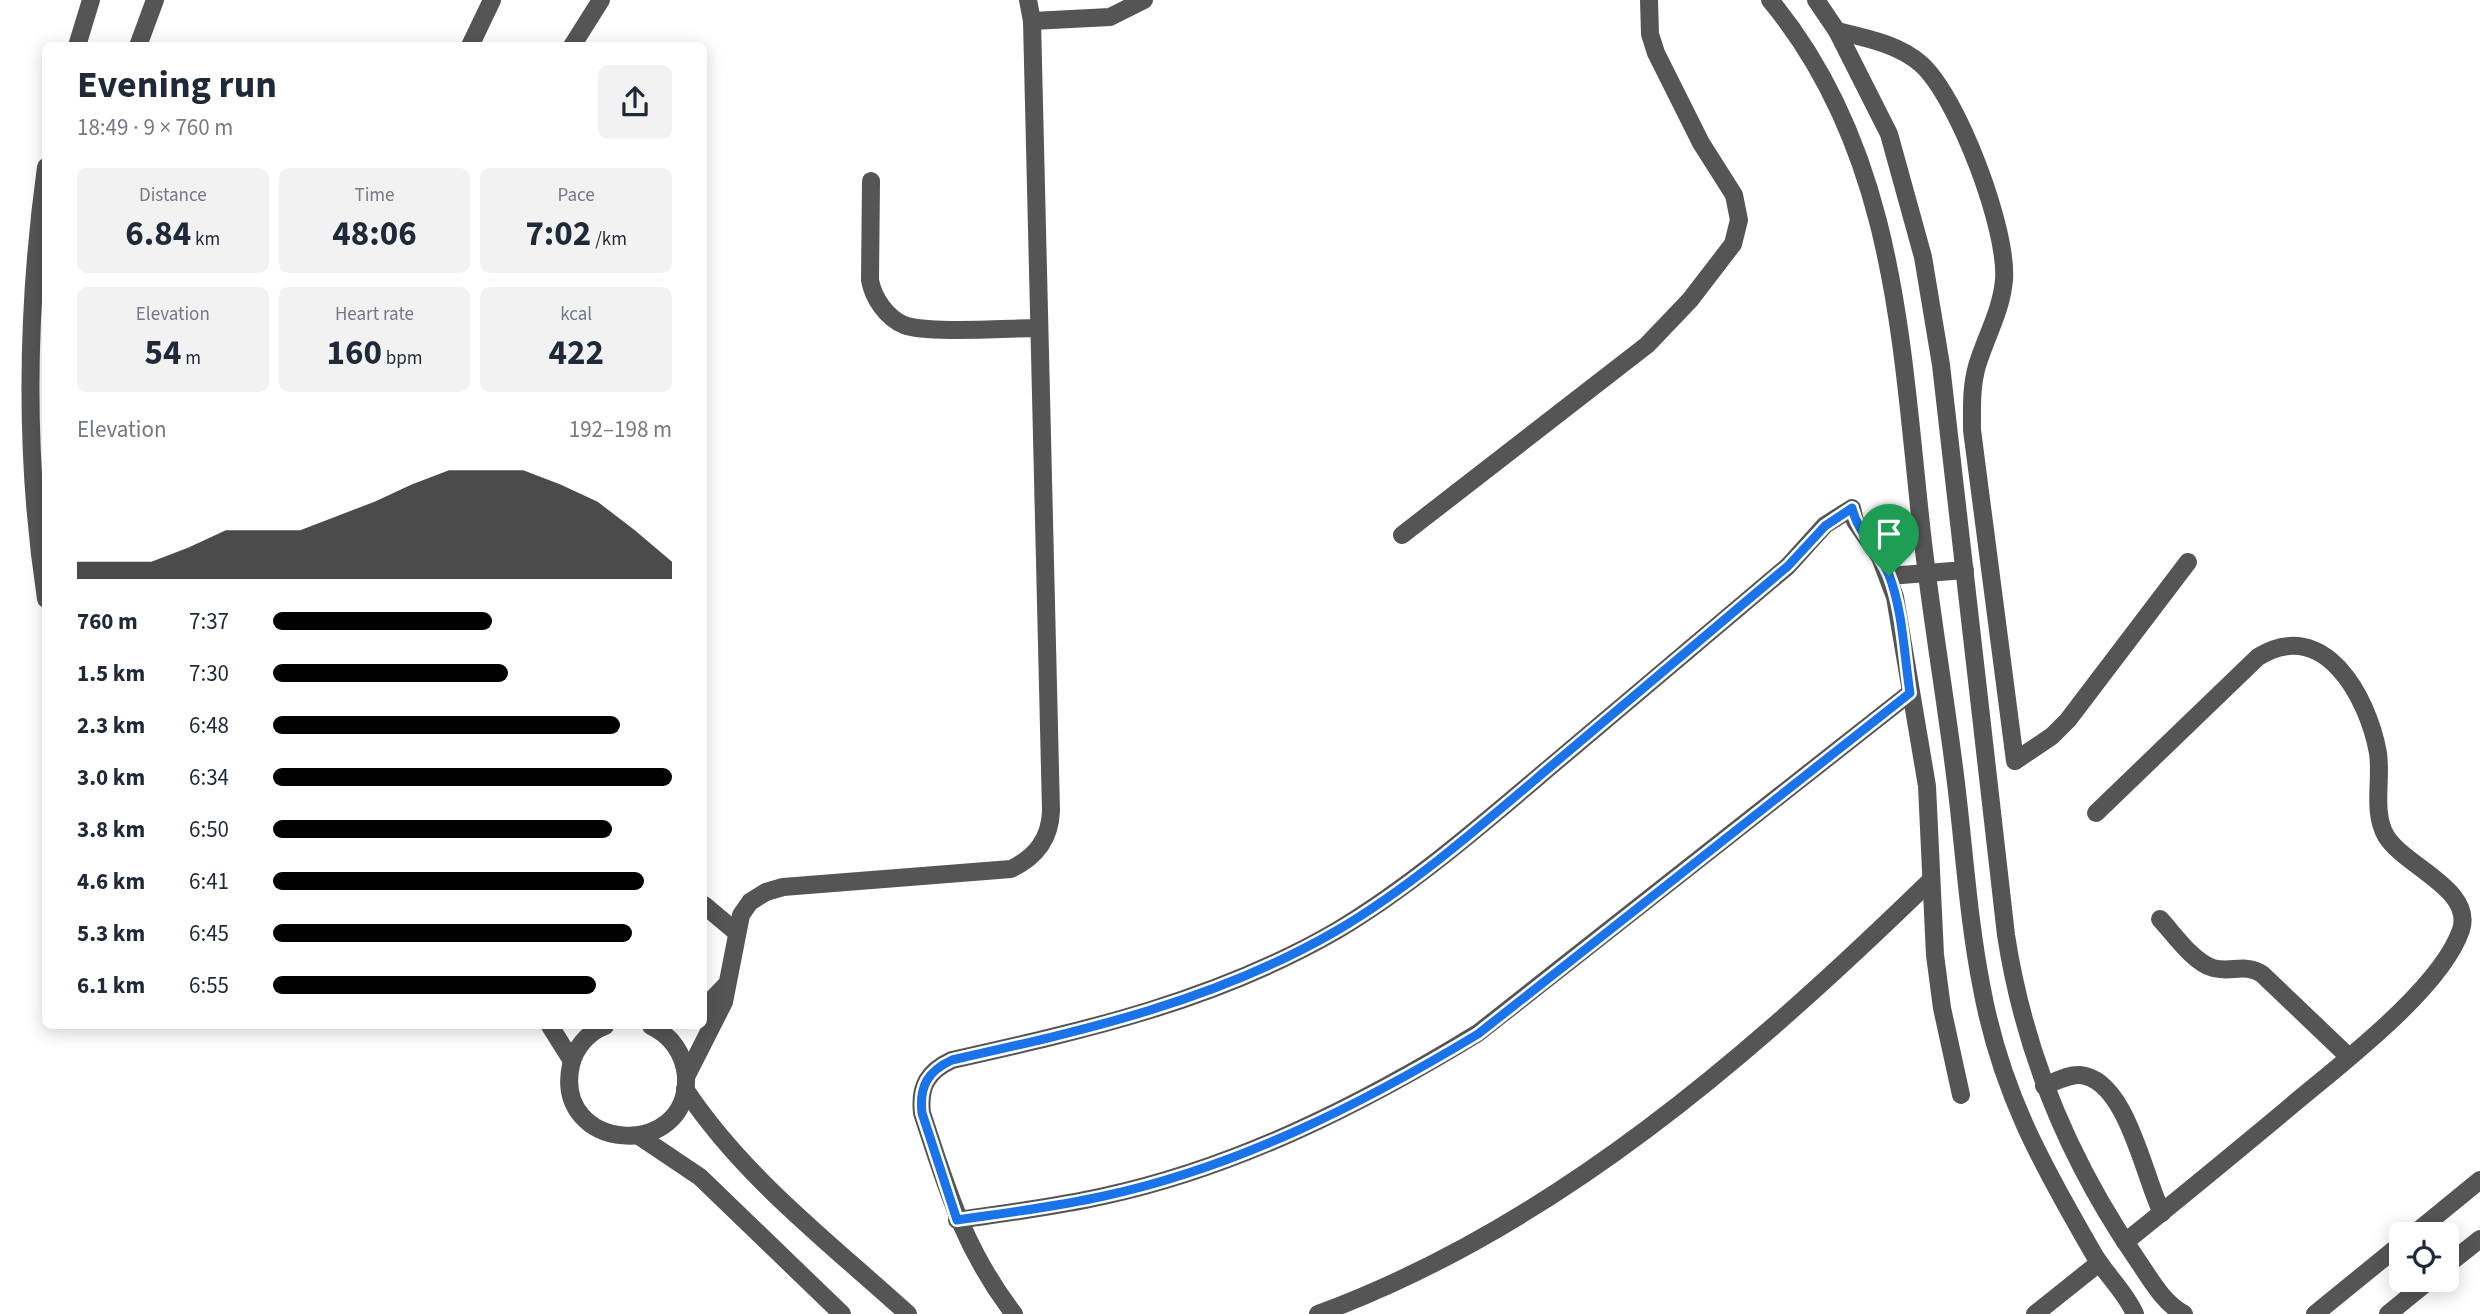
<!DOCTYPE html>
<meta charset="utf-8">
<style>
:root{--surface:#fff;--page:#f2f2f3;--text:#1f2937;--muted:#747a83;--accent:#000}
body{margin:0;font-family:"Source Sans 3",sans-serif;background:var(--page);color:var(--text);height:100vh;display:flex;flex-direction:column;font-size:26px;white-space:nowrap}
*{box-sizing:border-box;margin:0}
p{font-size:23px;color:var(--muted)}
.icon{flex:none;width:38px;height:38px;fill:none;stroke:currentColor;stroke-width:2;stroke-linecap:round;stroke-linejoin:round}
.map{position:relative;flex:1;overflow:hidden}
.panel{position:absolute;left:42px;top:42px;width:665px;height:987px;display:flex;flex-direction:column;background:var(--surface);border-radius:10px;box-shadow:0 4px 18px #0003}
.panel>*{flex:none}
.fabs{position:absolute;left:2389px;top:1222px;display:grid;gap:14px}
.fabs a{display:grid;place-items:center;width:70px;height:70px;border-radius:10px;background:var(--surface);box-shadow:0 4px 18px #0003;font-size:35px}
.pin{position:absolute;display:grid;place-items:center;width:60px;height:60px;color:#fff;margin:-72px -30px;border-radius:50% 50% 50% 0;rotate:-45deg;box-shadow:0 0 7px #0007}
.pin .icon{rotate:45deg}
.round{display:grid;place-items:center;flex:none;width:74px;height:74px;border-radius:10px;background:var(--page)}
.overview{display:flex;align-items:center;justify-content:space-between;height:119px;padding:0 35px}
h1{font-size:38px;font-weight:700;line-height:52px}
.metrics{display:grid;grid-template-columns:repeat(3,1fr);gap:10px;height:119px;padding:7px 35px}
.metrics div{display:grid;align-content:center;border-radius:10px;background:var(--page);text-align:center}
.metrics b{font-size:35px;font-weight:700}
.metrics small{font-size:19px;font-weight:400}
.metrics p{font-size:19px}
.chart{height:196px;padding:14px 35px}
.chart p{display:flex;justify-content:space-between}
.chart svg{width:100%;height:126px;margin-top:7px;fill:var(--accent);opacity:.7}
ul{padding:0 35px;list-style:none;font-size:23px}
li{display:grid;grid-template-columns:112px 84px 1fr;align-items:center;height:52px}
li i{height:18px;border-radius:9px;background:var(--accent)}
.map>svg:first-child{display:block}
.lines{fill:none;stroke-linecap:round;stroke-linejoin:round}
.minor{stroke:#555;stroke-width:18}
.route-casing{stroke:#fff;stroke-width:14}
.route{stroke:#1a73e8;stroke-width:9}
</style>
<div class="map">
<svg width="2480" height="1314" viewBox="0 0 2480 1314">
<rect width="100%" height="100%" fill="#fff"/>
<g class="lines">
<!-- minor -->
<g class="minor">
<path d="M 1770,0 C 1897,153 1901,347 1922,534 C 1931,614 1945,695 1955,775 C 1964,846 1968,919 1982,989 C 2001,1091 2041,1163 2092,1251 C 2104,1273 2125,1291 2135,1314"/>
<path d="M 1816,0 L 1837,31 L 1889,134 L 1923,257 L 1941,365 L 2006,935 C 2024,1052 2069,1160 2136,1258 C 2150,1278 2162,1302 2184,1314"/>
<path d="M 1032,21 L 1110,17 L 1144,0"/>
<path d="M 1837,31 C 1866,38 1898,44 1921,64 C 1958,97 2008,230 2004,280 C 2001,312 1986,336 1977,366 C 1971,387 1972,408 1972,430 L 2015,761 L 2052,736 L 2068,720 L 2188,562"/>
<path d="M 77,46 L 91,0"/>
<path d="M 138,46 L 155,0"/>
<path d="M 470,46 L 492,0"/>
<path d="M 572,46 L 601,0"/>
<path d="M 46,167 C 26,313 24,454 46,599"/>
<path d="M 871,181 L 870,280 C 873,298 887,318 904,325 C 928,334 1010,328 1039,328"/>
<path d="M 1402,535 L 1647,345 L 1690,300 L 1733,244 L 1739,220 L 1734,195 L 1701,143 L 1656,53 L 1650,34 L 1649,0"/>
<path d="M 1889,576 L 1965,570"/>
<path d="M 2096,813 L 2258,657 C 2324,616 2368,697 2378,753 C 2382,780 2372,812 2386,836 C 2405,867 2474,889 2461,930 C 2440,991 2334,1069 2285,1111 C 2232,1155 2179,1199 2125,1242"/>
<path d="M 704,905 L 735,931"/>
<path d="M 2160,919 C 2174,934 2193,962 2213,968 C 2231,973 2245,963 2262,974 L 2349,1057"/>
<path d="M 704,1008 L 726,985"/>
<path d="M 550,1026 L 572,1061"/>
<path d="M 605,1026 C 588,1032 575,1048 571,1065 C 552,1152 690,1162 686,1076 C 684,1054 671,1035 651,1026"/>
<path d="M 686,1077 L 724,1002 L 741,915 L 750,902 L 766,892 L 783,887 L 1011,869 C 1036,857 1050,839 1051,811 L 1032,21 L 1028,0"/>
<path d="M 2044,1086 C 2055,1082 2069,1074 2080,1075 C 2127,1079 2144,1178 2162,1213"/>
<path d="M 685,1089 C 743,1177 831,1244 908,1314"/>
<path d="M 639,1136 L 700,1177 L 842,1314"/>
<path d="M 957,1220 C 1006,1213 1055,1207 1104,1196 C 1238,1167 1362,1104 1478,1033 L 1910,693"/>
<path d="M 2414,1234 L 2480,1180"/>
<path d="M 2446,1266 L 2480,1239"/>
<path d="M 1014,1314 C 964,1249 947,1189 922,1113 C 919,1086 928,1071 952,1060 C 1086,1030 1215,1001 1336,931 C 1410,887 1484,823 1550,767 C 1629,700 1708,633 1788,566 L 1825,525 L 1852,508 L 1855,521 L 1880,557 L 1895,597 L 1927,786 L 1935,955 L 1942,1008 L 1961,1095"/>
<path d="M 1318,1314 C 1555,1227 1753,1053 1931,880"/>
<path d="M 2035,1314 L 2099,1263"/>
<path d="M 2315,1314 L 2401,1244"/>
<path d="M 2388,1314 L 2431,1279"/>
</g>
</g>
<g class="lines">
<defs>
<path id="route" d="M 1852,508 C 1858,534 1879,550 1889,575 C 1903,611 1904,655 1910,693 L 1478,1034 C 1362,1104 1238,1167 1104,1196 C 1055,1207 1006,1213 957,1220 L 922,1113 C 919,1086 928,1071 952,1060 C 1086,1030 1215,1001 1336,931 C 1411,887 1483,824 1550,767 C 1629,700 1708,633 1788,566 L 1825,526 Z"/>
</defs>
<!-- route casing -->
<use href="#route" class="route-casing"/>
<!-- route -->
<use href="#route" class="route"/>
</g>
</svg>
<div class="fabs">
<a><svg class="icon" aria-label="locate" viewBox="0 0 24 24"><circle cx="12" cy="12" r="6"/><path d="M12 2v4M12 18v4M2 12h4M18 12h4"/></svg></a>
</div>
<div class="pin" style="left:1889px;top:576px;background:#1e9e55"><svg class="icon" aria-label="arrive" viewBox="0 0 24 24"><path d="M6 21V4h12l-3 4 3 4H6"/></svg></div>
<section class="panel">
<div class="overview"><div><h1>Evening run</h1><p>18:49 · 9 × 760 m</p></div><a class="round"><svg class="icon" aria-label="share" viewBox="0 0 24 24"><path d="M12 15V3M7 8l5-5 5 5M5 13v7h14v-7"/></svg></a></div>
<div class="metrics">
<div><p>Distance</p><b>6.84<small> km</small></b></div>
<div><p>Time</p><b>48:06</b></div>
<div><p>Pace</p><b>7:02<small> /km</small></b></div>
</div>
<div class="metrics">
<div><p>Elevation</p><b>54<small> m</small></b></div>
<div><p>Heart rate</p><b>160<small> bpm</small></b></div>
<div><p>kcal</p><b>422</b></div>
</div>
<div class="chart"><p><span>Elevation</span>192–198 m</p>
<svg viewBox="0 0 160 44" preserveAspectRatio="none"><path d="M0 44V38L10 38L20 38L30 33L40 27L50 27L60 27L70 22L80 17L90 11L100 6L110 6L120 6L130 11L140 17L150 27L160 38V44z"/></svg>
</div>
<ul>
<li><b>760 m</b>7:37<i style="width:55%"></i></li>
<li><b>1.5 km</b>7:30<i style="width:59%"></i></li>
<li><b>2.3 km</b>6:48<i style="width:87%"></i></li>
<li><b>3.0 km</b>6:34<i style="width:100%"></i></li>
<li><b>3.8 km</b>6:50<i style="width:85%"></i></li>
<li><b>4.6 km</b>6:41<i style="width:93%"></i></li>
<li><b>5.3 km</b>6:45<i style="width:90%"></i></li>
<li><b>6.1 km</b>6:55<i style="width:81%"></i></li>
</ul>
</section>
</div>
